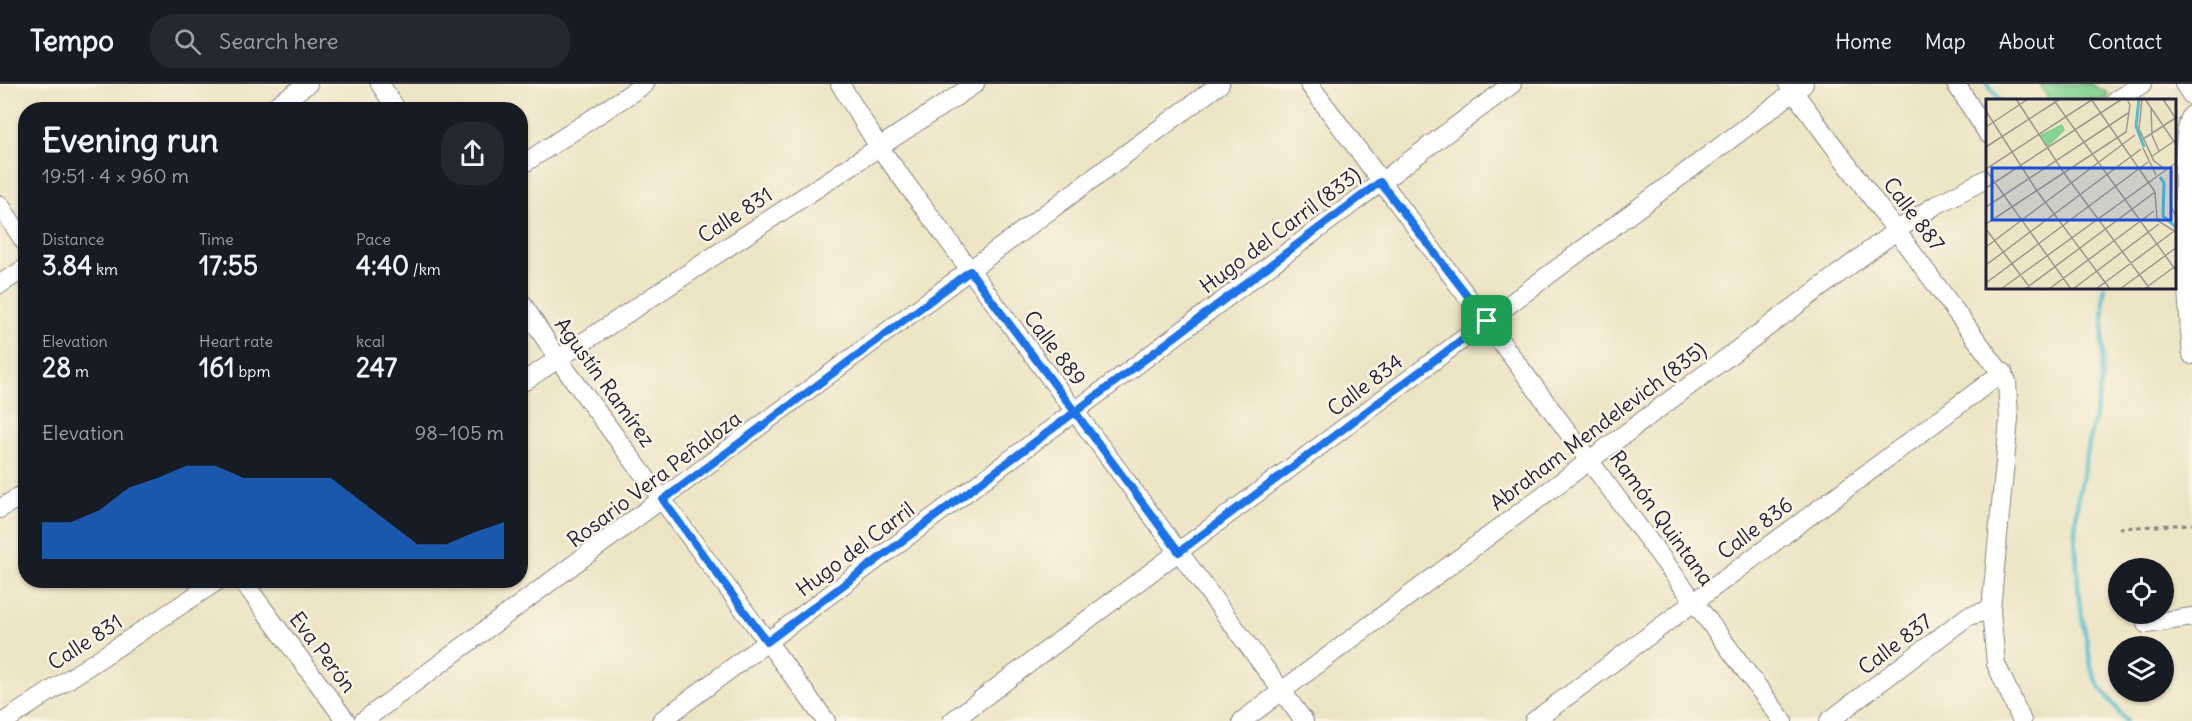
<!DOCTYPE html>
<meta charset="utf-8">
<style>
:root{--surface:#171b24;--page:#242831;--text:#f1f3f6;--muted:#9ea1a6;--line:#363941;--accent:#1a73e8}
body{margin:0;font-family:Delius,sans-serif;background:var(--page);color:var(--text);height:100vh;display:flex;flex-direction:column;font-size:22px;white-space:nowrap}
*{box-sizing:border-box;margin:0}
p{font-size:20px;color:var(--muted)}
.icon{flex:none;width:33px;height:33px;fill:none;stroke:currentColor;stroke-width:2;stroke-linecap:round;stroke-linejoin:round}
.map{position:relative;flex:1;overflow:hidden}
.details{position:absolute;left:18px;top:18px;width:510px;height:486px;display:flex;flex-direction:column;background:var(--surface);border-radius:24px;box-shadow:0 2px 4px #0004}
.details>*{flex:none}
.buttons{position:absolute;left:2108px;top:474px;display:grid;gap:12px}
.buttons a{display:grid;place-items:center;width:66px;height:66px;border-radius:50%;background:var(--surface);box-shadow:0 2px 4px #0004;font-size:30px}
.pin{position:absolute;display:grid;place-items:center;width:51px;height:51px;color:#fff;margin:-26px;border-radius:12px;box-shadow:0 3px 9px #0006}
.round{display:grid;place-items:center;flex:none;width:63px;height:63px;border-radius:24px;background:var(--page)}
.summary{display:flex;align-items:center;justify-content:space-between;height:102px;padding:0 24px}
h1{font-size:33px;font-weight:700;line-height:45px}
.figures{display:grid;grid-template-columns:repeat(3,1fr);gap:9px;height:102px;padding:6px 24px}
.figures div{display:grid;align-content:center}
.figures b{font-size:26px;font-weight:700}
.figures small{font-size:16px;font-weight:400}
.figures p{font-size:16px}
.chart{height:168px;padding:12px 24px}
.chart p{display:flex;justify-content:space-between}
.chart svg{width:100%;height:108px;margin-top:6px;fill:var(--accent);opacity:.7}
header{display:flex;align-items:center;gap:36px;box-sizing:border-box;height:84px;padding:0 30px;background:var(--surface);border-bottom:2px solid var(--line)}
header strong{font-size:28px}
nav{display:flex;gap:33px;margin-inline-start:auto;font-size:21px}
.search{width:420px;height:54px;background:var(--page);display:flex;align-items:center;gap:15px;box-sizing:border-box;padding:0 21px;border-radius:24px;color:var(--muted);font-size:22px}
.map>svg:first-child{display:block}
.green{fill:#86d493;stroke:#547b67;stroke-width:1.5}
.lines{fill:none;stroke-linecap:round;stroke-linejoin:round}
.stream{stroke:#52bdcd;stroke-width:4.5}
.minor-casing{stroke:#888380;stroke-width:20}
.path{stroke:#888380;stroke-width:3;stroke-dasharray:4.5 4.5;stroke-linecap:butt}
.minor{stroke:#fff;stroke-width:18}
.route-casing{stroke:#fff;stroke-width:12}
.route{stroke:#1a73e8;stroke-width:8}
.labels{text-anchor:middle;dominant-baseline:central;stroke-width:5;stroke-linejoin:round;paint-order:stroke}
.street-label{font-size:21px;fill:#22223b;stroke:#fcf5e5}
.inset-river{fill:none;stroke:#52bdcd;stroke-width:3}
.inset-road{fill:none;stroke:#9c968d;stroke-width:1.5}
.view{fill:#1d4ed8;fill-opacity:0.15;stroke:#1d4ed8;stroke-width:3}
.inset-edge{fill:none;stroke:#22223b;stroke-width:3}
</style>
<header>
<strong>Tempo</strong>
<div class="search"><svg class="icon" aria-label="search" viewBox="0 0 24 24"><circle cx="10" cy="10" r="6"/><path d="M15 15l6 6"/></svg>Search here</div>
<nav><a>Home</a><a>Map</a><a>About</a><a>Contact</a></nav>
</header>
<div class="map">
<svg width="2192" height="637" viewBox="0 0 2192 637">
<rect width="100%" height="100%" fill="#fcf5e5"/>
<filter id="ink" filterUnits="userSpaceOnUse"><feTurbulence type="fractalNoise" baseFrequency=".0167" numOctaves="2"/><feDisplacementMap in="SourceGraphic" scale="12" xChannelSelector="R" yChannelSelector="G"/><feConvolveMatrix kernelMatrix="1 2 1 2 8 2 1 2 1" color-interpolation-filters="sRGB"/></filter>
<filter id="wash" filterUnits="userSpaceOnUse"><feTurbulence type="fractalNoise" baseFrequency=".008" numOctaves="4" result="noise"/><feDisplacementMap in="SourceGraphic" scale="24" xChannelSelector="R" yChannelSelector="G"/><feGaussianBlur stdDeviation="1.35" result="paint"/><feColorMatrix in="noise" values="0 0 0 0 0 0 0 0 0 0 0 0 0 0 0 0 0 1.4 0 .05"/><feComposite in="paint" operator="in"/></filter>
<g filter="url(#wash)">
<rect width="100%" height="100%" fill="#ede4c4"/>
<!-- green -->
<path class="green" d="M 2040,0 L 2090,0 L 2107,8 L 2107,15 L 2049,16 Z"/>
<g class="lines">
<!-- stream -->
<g class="stream">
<path d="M 1988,0 L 1999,16"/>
<path d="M 2104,204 L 2102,297 L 2078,413 L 2075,447 L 2079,516 L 2092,587 L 2099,602 L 2126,637"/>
</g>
</g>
</g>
<g filter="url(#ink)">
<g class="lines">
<defs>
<g id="minor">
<path d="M 380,0 L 397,26"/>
<path d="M 840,0 L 879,63 L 1304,637"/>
<path d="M 1309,0 L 1783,637"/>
<path d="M 1788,0 L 2007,297 L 2009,335 L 1991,526 L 1996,580 L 2022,637"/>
<path d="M 1956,0 L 1988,50"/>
<path d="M 2184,0 L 2192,12"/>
<path d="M 2116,16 L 2142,0"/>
<path d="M 269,26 L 308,0"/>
<path d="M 2192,31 C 2175,45 2189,239 2192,271"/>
<path d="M 520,82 L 645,0"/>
<path d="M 0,121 L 26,160"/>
<path d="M 0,200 L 26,184"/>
<path d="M 520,216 L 558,275 L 826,637"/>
<path d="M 520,300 L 975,0"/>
<path d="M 0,425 L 26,408"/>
<path d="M 242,496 L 346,637"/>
<path d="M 2146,540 L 2192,533"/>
<path d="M 5,637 L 219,496"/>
<path d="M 363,637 L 1220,0"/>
<path d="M 661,637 L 1512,0"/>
<path d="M 952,637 L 1804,0"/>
<path d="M 1242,637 L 1897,146 L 1936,121 L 1988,94"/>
<path d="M 1534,637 L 2003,288"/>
<path d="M 1829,637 L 1968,532 L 1991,526"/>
</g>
</defs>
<!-- minor casing -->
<use href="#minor" class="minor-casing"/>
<!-- path -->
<path class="path" d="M 2119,444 L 2192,440"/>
<!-- minor -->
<use href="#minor" class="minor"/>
</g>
</g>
<g class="lines" filter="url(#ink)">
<defs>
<path id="route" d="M 1487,237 L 1380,98 L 1075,328 L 970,187 L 663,416 L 767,558 L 1075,328 L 1179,468 L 1487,237"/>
</defs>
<!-- route casing -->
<use href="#route" class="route-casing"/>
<!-- route -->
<use href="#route" class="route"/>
</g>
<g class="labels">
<!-- street labels -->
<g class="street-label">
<text transform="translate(1914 130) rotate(53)">Calle 887</text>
<text transform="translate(735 131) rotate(-33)">Calle 831</text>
<text transform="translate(1280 146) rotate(-37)">Hugo del Carril (833)</text>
<text transform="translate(1055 264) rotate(53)">Calle 889</text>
<text transform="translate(605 298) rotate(54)">Agustín Ramírez</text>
<text transform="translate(1365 301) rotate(-37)">Calle 834</text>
<text transform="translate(1598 342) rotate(-37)">Abraham Mendelevich (835)</text>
<text transform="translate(654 395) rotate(-37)">Rosario Vera Peñaloza</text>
<text transform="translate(1662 434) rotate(54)">Ramón Quintana</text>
<text transform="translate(1755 444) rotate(-37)">Calle 836</text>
<text transform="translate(855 465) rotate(-37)">Hugo del Carril</text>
<text transform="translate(85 558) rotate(-33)">Calle 831</text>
<text transform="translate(1895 560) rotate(-37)">Calle 837</text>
<text transform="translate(323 568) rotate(53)">Eva Perón</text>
</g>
</g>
<!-- overview -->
<g transform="translate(1986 15)">
<rect width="190" height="190" fill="#ede4c4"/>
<path d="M 76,25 L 79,31 L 62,48 L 54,36 Z" fill="#86d493"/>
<path class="inset-river" d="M 153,0 L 150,27 L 158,48M 174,78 L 178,84 L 177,117 L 191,129"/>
<path class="inset-road" d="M 30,0 L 78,74 L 164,190M 67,0 L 191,173M 105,0 L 169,93M 156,0 L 153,30 L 168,62 L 179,70M 159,0 L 191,47M 177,0 L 190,20M 165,10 L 166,34M 0,12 L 51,92 L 124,190M 0,28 L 42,0M 165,34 L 173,52M 157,40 L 191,18M 0,48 L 74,0M 157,49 L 170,76M 165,58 L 191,40M 0,70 L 107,0M 0,71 L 85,190M 186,71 L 185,107 L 191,120M 0,89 L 136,0M 169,93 L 171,121 L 191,134M 0,108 L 142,14M 0,125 L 140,33 L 144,6 L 141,0M 0,130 L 45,190M 0,148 L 149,36M 0,166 L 155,50M 0,184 L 162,63M 15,190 L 191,63M 39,190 L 169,93M 63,190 L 168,112M 87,190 L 173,125M 110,190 L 187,133M 134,190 L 191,148M 158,190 L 191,166"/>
<path class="view" d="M 6,69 L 185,69 L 185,121 L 6,121 Z"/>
<rect width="190" height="190" class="inset-edge"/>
</g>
</svg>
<div class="buttons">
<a><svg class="icon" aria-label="locate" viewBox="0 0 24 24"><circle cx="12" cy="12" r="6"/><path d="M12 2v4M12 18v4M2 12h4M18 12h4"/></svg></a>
<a><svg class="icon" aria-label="layers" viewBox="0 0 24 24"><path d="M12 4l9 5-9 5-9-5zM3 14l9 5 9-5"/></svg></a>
</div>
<div class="pin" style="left:1487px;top:237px;background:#1e9e55"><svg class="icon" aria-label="arrive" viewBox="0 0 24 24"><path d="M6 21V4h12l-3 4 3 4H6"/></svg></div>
<section class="details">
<div class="summary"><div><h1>Evening run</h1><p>19:51 · 4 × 960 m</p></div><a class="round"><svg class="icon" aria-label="share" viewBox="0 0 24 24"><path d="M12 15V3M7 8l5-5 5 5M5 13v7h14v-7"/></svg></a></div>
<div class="figures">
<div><p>Distance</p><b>3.84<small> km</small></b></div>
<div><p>Time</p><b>17:55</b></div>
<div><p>Pace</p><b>4:40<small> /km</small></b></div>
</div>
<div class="figures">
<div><p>Elevation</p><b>28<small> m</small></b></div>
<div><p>Heart rate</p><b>161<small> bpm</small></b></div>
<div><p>kcal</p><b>247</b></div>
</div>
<div class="chart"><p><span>Elevation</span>98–105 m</p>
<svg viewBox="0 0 160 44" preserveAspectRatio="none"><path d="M0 44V29L10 29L20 24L30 15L40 11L50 6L60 6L70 11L80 11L90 11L100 11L110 20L120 29L130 38L140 38L150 33L160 29V44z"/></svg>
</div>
</section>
</div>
